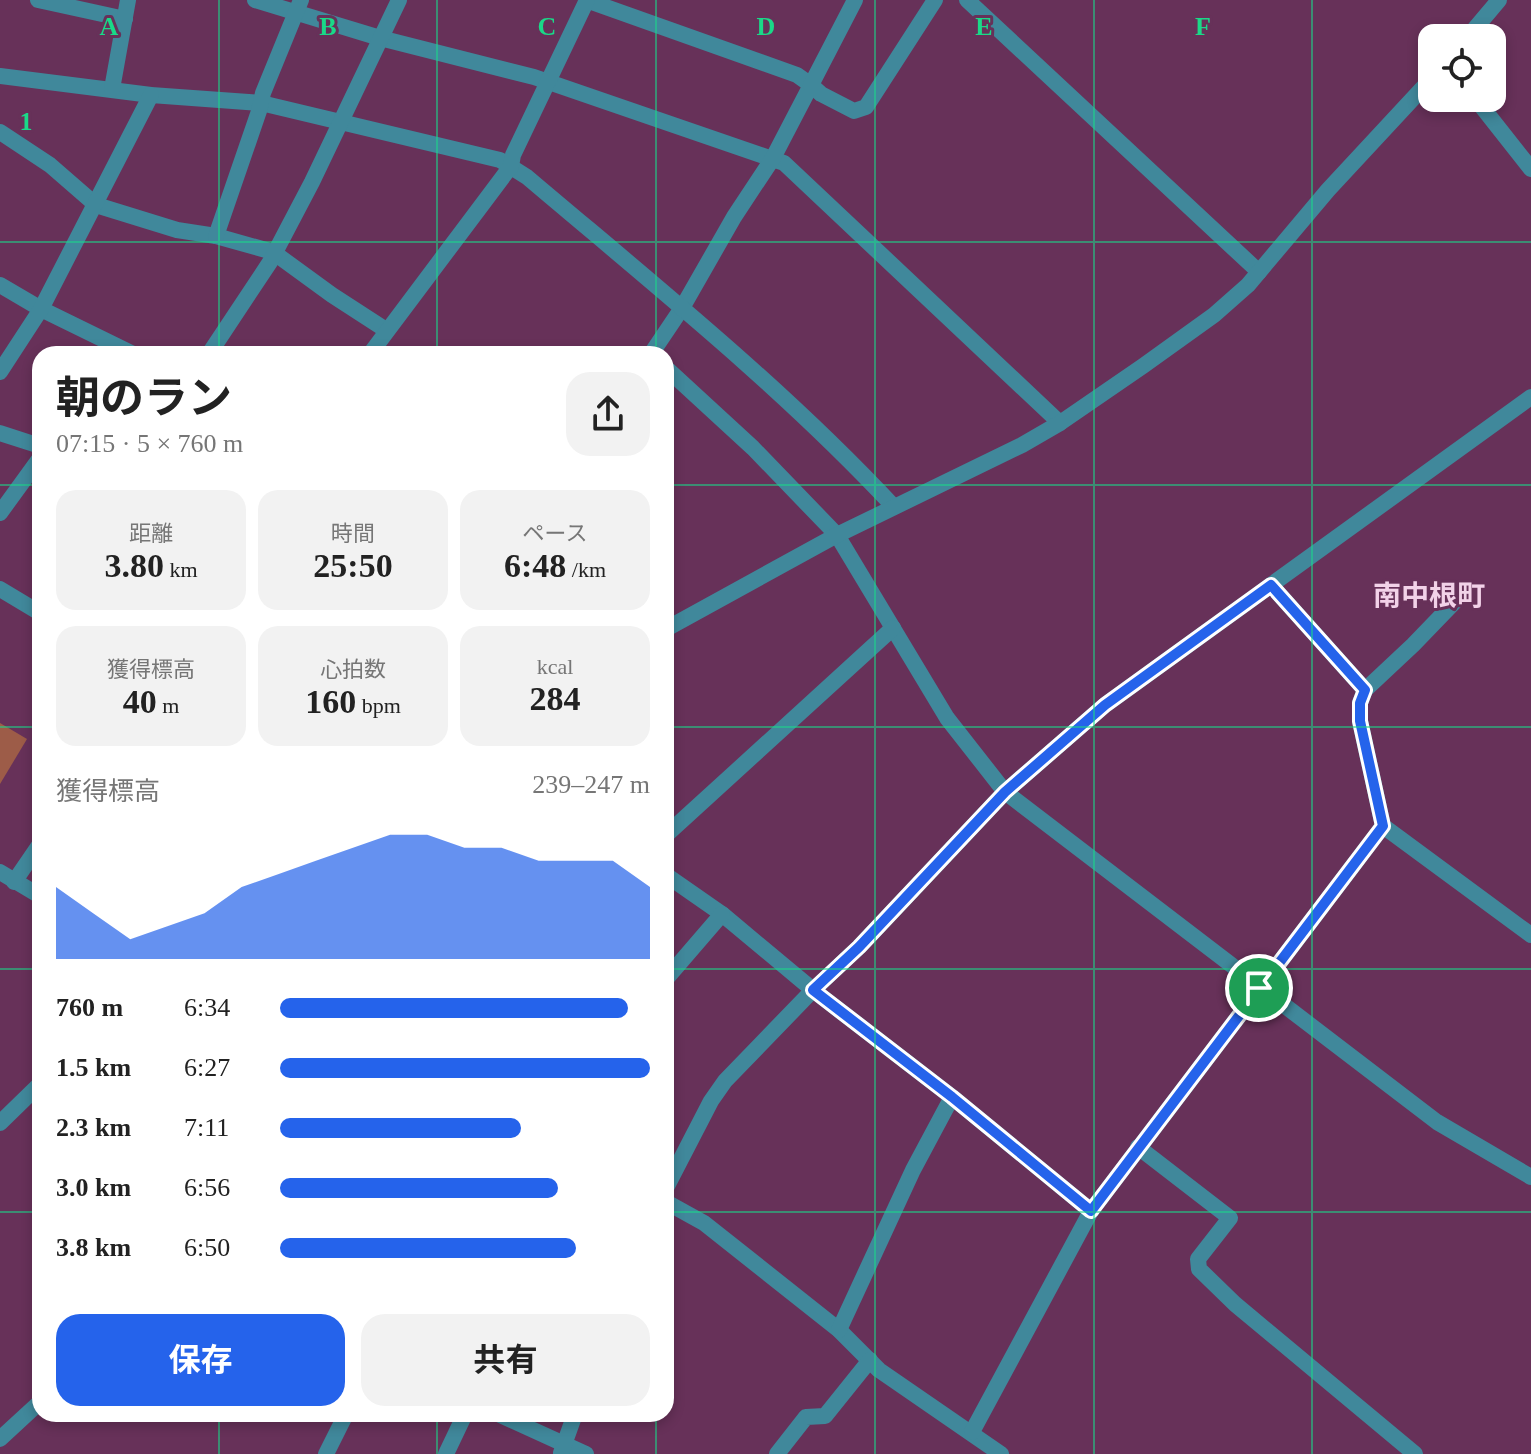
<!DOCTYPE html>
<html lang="ja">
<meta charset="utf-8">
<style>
:root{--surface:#fff;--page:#f2f2f2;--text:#222;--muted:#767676;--accent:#2563eb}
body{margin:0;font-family:"Times New Roman","Noto Sans JP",serif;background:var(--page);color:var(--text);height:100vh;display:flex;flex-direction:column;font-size:30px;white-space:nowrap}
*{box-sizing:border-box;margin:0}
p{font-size:26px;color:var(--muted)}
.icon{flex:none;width:44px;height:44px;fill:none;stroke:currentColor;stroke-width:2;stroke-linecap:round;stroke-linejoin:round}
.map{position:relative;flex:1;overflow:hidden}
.side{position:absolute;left:32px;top:346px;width:642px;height:1076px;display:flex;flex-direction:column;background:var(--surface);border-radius:24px;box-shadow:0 4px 12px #0003}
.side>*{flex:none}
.tools{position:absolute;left:1418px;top:24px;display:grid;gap:16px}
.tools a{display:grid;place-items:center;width:88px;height:88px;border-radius:16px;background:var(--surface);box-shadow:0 4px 12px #0003;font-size:40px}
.pin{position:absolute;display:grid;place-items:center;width:68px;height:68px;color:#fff;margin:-34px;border:4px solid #fff;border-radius:50%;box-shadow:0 2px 8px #0007}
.round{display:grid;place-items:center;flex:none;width:84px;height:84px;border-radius:24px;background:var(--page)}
.head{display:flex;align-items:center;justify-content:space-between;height:136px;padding:0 24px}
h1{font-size:44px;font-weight:700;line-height:60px}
.metrics{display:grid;grid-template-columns:repeat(3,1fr);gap:12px;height:136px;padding:8px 24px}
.metrics div{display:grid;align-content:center;border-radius:20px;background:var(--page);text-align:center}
.metrics b{font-size:34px;font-weight:700}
.metrics small{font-size:22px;font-weight:400}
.metrics p{font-size:22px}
.chart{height:224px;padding:16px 24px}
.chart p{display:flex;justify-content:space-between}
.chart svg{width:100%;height:144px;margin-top:8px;fill:var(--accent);opacity:.7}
.cta{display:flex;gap:16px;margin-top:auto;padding:16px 24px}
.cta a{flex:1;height:92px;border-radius:24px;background:var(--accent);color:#fff;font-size:32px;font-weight:700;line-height:92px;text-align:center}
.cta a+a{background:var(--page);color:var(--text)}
ul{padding:0 24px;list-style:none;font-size:26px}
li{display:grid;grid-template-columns:128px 96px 1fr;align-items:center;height:60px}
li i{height:20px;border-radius:10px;background:var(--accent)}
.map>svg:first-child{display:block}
.green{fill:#9d5c48}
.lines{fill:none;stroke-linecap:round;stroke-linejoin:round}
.minor{stroke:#40889b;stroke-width:16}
.route-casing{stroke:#fff;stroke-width:16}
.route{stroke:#2563eb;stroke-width:10}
.grid{fill:none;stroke:#1ad988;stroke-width:2;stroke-opacity:0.55}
.labels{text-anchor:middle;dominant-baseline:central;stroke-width:6;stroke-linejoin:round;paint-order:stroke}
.quarter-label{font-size:28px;font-weight:bold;fill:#f2d2e8;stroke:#673159}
.grid-label{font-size:26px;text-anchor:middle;font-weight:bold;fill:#1ad988;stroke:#673159;stroke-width:6;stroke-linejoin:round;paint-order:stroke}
</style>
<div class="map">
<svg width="1531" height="1454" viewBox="0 0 1531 1454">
<rect width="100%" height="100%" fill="#673159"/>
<!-- green -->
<path class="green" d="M 0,723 L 27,739 L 0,784 Z"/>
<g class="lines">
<!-- minor -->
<g class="minor">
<path d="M 38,0 L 125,19"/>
<path d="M 255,0 L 380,38 L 534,77 L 784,163 L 1060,423"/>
<path d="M 586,0 L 797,75 L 811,85 L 773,158 L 734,217 L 682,308 L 651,354"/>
<path d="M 855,0 L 811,85 L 821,94 L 854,111 L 866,107 L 935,0"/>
<path d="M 967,0 L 1259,272"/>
<path d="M 1467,38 L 1499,0"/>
<path d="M 0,76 L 151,95 L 261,103 L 500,160 L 527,177 C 652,283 782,387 894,507"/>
<path d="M 112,89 L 128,0"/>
<path d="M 1475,98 L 1531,169"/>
<path d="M 0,132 L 50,165 L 96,205 L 177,230 L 216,236 L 273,252 L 332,295 L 386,330"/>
<path d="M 216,236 L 259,111 L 263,93 L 301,0"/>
<path d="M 0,285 L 41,309 L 133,354"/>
<path d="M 209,354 L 270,262 L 312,182 L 399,0"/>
<path d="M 370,354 L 511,166 L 513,155 L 587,0"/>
<path d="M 666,368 L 753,448 L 837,535 L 947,718 L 1005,792 L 1437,1122 L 1531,1177"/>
<path d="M 0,372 L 41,309 L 151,95"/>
<path d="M 0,433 L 40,446"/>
<path d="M 0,513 L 40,458"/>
<path d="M 1271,585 L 1365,690"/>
<path d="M 1468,588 L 1413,645 L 1365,690 L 1360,703 L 1360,721 L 1383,826 L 1531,935"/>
<path d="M 0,589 L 40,613"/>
<path d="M 666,629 L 837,535 L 1022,445 L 1060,423 L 1143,366 L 1214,315 L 1248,285 L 1328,190 L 1432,78"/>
<path d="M 666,835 L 893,628"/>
<path d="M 0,872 L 40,896"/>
<path d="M 666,875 L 722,914 L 813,990 L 952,1097 L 1091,1211"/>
<path d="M 14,882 L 40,844"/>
<path d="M 666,979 L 722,914"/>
<path d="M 0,1123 L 40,1084"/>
<path d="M 1138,1147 L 1230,1218 L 1198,1259 L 1199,1269 L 1235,1304 L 1415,1454"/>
<path d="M 666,1188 L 711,1101 L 725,1081 L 813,990 L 859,947 L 1005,792 L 1105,705 L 1531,397"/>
<path d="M 666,1202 L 704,1223 L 839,1330 L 879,1370 L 1001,1454"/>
<path d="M 839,1330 L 913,1170 L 952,1097"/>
<path d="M 498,1414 L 586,1454"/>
<path d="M 972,1432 L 1091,1211 L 1383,826"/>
<path d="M 0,1439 L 40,1402"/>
<path d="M 561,1453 L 575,1414"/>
<path d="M 326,1454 L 346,1414"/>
<path d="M 446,1454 L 465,1414"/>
<path d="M 777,1454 L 806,1417 L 825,1416 L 870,1360"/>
</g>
</g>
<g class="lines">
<defs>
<path id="route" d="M 1271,585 L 1365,690 L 1360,703 L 1360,721 L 1383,826 L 1091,1211 L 952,1097 L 813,990 L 859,947 L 1005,792 L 1105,705 Z"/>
</defs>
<!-- route casing -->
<use href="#route" class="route-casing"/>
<!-- route -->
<use href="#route" class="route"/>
</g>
<!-- grid -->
<path class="grid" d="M 219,0 L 219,354M 437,0 L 437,354M 656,0 L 656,354M 875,0 L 875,1454M 1094,0 L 1094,1454M 1312,0 L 1312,1454M 0,242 L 1531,242M 0,485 L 40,485M 666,485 L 1531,485M 0,727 L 40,727M 666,727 L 1531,727M 0,969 L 40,969M 666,969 L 1531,969M 0,1212 L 40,1212M 666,1212 L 1531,1212M 219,1414 L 219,1454M 437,1414 L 437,1454M 656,1414 L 656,1454"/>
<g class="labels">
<!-- quarter labels -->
<g class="quarter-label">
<text x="1429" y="595">南中根町</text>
</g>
</g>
<g class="grid-label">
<text x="109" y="35">A</text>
<text x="328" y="35">B</text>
<text x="547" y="35">C</text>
<text x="766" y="35">D</text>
<text x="984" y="35">E</text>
<text x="1203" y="35">F</text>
<text x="26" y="130">1</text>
</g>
</svg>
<div class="tools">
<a><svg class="icon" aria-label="locate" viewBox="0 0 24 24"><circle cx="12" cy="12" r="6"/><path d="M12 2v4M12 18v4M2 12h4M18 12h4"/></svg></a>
</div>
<div class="pin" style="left:1259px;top:988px;background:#1e9e55"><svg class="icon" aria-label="arrive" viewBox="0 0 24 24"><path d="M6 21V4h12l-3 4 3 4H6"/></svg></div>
<section class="side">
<div class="head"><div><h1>朝のラン</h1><p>07:15 · 5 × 760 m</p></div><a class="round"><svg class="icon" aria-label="share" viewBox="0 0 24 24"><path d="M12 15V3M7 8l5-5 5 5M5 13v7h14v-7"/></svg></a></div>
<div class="metrics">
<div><p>距離</p><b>3.80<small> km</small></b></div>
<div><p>時間</p><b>25:50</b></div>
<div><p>ペース</p><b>6:48<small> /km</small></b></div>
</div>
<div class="metrics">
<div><p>獲得標高</p><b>40<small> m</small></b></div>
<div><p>心拍数</p><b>160<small> bpm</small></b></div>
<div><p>kcal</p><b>284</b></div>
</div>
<div class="chart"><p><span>獲得標高</span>239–247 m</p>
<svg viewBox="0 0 160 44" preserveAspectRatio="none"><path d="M0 44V22L10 30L20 38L30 34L40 30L50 22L60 18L70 14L80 10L90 6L100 6L110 10L120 10L130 14L140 14L150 14L160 22V44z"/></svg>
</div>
<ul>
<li><b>760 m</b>6:34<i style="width:94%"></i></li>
<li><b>1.5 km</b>6:27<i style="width:100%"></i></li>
<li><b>2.3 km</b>7:11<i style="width:65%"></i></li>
<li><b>3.0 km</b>6:56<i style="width:75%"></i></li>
<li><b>3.8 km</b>6:50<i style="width:80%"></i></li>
</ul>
<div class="cta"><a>保存</a><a>共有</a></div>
</section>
</div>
